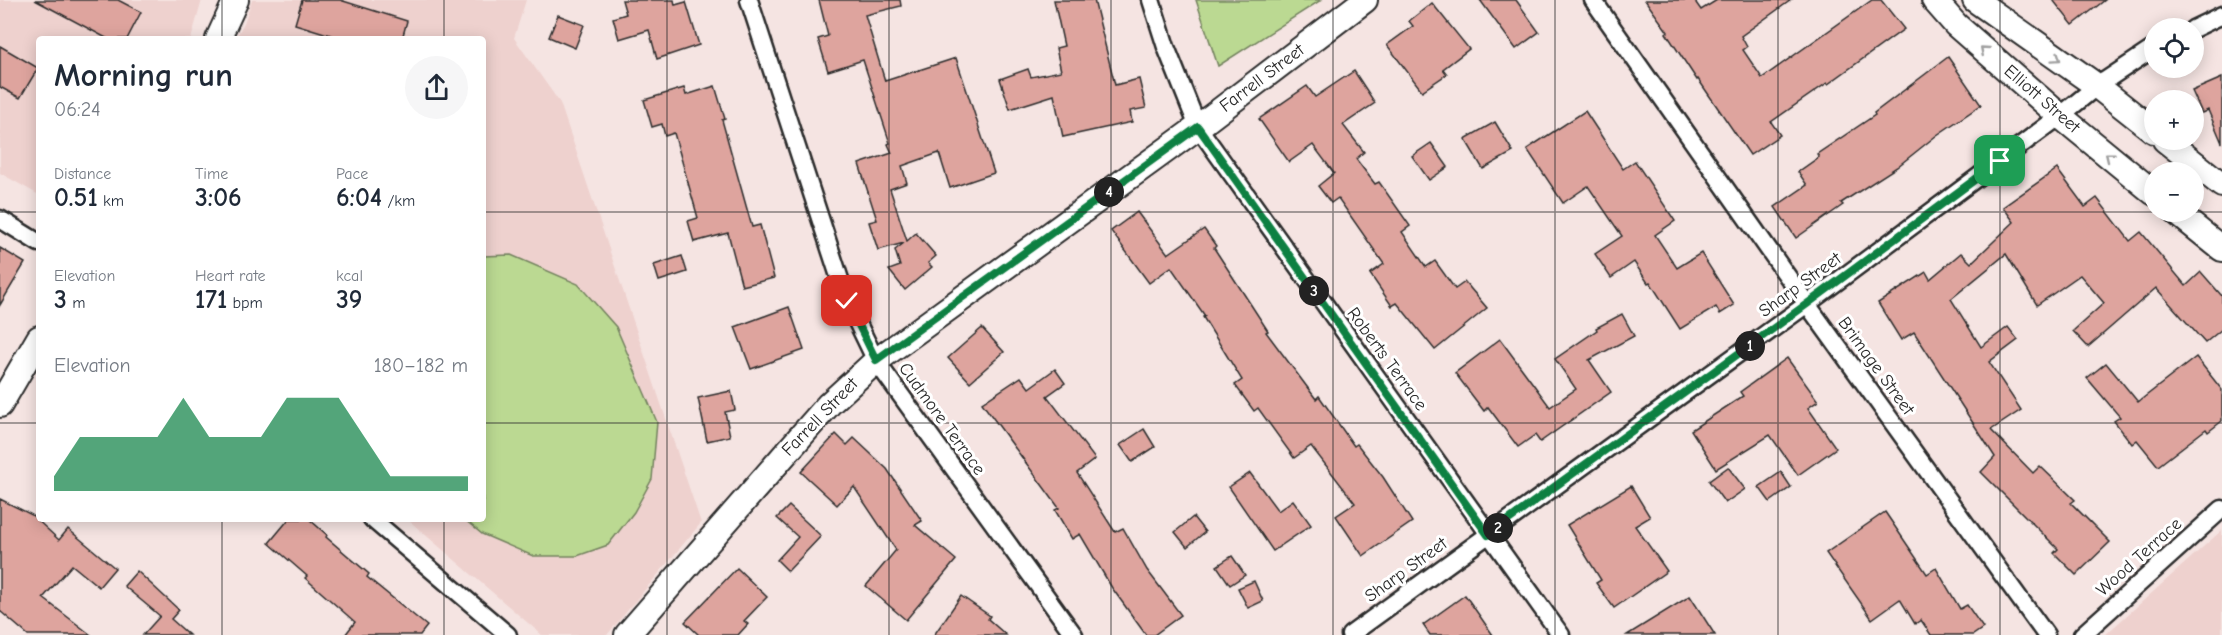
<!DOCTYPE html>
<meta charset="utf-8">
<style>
:root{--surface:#fff;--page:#f6f6f7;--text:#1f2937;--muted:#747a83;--accent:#0b8043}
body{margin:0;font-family:"Comic Neue",sans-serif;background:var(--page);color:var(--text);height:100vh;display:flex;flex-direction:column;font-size:22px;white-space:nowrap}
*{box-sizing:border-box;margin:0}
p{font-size:20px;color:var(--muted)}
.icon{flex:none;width:33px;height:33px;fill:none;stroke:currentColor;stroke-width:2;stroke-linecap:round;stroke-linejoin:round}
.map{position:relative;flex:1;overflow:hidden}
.drawer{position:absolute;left:36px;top:36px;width:450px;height:486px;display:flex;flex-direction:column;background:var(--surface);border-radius:6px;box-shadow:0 3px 15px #0003}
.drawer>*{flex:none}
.tools{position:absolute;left:2144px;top:18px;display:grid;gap:12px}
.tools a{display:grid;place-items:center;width:60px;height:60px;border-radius:50%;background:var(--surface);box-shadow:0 3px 15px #0003;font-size:30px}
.pin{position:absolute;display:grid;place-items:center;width:51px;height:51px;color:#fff;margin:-26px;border-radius:12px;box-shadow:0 3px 9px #0006}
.km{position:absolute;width:30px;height:30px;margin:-15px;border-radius:50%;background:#222;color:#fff;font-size:16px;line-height:30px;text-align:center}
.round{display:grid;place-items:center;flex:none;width:63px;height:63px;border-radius:32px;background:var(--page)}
.headline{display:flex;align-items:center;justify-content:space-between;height:102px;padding:0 18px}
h1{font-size:33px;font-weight:700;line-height:45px}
.metrics{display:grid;grid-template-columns:repeat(3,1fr);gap:9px;height:102px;padding:6px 18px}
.metrics div{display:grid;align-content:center}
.metrics b{font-size:26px;font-weight:700}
.metrics small{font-size:16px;font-weight:400}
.metrics p{font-size:16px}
.chart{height:168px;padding:12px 18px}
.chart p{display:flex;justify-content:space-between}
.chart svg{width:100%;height:108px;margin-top:6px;fill:var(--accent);opacity:.7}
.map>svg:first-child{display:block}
.built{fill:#eed1ce}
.green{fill:#bbd992;stroke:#73825e;stroke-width:1.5}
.building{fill:#dea49e;stroke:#2b2b2b;stroke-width:1.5}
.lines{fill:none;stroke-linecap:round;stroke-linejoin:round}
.street-casing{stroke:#2b2b2b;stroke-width:21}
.secondary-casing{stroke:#2b2b2b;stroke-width:28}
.street{stroke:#fff;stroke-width:16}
.secondary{stroke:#fff;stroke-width:24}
.oneway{stroke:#a0a0a0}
.route-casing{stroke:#fff;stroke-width:12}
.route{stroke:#0b8043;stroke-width:8}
.grid{fill:none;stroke:#2b2b2b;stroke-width:1.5;stroke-opacity:0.55}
.labels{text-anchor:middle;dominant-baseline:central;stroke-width:6;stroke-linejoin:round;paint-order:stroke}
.street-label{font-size:18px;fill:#2b2b2b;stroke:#fff}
</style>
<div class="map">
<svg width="2222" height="635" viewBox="0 0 2222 635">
<rect width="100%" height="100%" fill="#f5e4e2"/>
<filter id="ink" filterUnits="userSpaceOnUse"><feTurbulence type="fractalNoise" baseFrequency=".0167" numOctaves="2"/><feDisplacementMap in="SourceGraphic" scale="12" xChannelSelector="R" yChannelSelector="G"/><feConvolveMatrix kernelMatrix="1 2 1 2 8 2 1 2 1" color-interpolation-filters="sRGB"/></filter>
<g filter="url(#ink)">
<!-- built -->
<g class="built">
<path d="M 0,0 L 202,0 L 191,39 L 39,39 L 39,195 L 0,173 Z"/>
<path d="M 252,0 L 526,0 L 514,38 L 560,103 L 701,523 L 607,635 L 542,635 L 407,519 L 483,519 L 483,39 L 235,39 L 244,23 Z"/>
<path d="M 2222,530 L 2222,635 L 2105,635 Z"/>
</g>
<!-- green -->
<g class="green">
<path d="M 1196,0 L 1321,0 L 1218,66 Z"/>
<path d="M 511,255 L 578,284 L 616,327 L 657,422 L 652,479 L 634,512 L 608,545 L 577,556 L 533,556 L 482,534 L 464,519 L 483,519 L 483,256 Z"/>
</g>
<!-- building -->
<g class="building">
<path d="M 35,0 L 118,0 L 141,12 L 127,39 L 108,39 Z"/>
<path d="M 302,0 L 340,0 L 407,21 L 402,39 L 344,39 L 295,24 Z"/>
<path d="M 622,0 L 674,0 L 675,5 L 686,2 L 699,45 L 657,59 L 649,30 L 619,39 L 613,18 L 626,14 Z"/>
<path d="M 819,0 L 900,0 L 901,6 L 865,15 L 885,81 L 956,58 L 994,173 L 950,188 L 939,153 L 902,166 L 907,183 L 890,189 L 907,241 L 916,233 L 936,256 L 928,263 L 932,267 L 905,290 L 889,270 L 900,266 L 895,250 L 904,243 L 878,250 L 869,222 L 877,220 L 859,164 L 892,153 L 888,144 L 890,143 L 863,60 L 828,71 L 818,39 L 828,36 Z"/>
<path d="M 1054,0 L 1094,0 L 1115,85 L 1139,79 L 1146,108 L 1130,111 L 1132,122 L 1063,137 L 1054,95 L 1010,109 L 1000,79 L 1028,69 L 1031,77 L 1061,71 L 1056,48 L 1064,46 Z"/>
<path d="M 1480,0 L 1516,0 L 1539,32 L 1516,49 Z"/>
<path d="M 1645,0 L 1694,0 L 1701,10 L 1717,0 L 1791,0 L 1741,36 L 1747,47 L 1743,50 L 1762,78 L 1872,0 L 1881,0 L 1904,29 L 1828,84 L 1827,83 L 1771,122 L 1780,135 L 1750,155 L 1698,79 L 1697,80 L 1666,33 L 1668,32 Z"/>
<path d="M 2053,0 L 2105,0 L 2073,25 Z"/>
<path d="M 1432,3 L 1469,49 L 1443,69 L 1447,74 L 1422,91 L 1387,45 L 1413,26 L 1409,21 Z"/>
<path d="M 558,15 L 584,25 L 575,48 L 549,37 Z"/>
<path d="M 0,46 L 38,68 L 20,98 L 0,87 Z"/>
<path d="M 1948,57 L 1981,105 L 1937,135 L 1897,167 L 1841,203 L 1843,205 L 1796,238 L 1775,207 L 1807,185 L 1798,172 L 1819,157 L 1817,154 L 1875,115 L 1874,113 Z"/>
<path d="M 1354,71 L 1375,103 L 1343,125 L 1364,152 L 1356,159 L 1375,184 L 1379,182 L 1410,226 L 1402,232 L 1426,267 L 1435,261 L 1455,289 L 1465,282 L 1487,308 L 1435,350 L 1397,303 L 1392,306 L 1370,274 L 1384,264 L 1338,198 L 1331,203 L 1318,186 L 1334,173 L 1313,145 L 1289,162 L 1259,119 L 1307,86 L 1315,97 Z"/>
<path d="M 2222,78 L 2222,143 L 2208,110 L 2202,113 L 2192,91 Z"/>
<path d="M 715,86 L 725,119 L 722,120 L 752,227 L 760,225 L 774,278 L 742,286 L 728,233 L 694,242 L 688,221 L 698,218 L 674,133 L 665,136 L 662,124 L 652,127 L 644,100 L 684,88 L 686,95 Z"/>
<path d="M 1585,111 L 1623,169 L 1635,161 L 1675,221 L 1655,235 L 1677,268 L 1701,253 L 1734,305 L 1720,314 L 1716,307 L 1680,329 L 1650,282 L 1648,283 L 1634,262 L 1611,278 L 1595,254 L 1622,236 L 1588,186 L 1563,203 L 1527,149 Z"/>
<path d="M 1495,122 L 1513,152 L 1483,169 L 1465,139 Z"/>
<path d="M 1431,143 L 1448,167 L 1429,180 L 1412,156 Z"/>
<path d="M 2057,169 L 2085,207 L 2097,198 L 2130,241 L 2141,232 L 2186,286 L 2201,272 L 2222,296 L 2222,329 L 2205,343 L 2156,288 L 2088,347 L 2073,331 L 2104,303 L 2080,275 L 2037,305 L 2006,254 L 1951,299 L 1981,347 L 2008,327 L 2018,340 L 1989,362 L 2021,410 L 1991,430 L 2033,473 L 2040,466 L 2075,500 L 2071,503 L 2110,542 L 2076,575 L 2054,553 L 2058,549 L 1981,472 L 1995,457 L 1914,332 L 1901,340 L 1878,303 L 1926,272 L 1930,279 L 1961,253 L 1971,263 L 2014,222 L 2003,207 Z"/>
<path d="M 1137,212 L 1168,254 L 1204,229 L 1216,246 L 1214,248 L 1268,331 L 1266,332 L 1316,399 L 1319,396 L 1354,446 L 1357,444 L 1383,477 L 1412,522 L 1363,556 L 1336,516 L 1355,503 L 1311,446 L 1294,458 L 1258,408 L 1254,411 L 1235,385 L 1242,380 L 1203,317 L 1205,316 L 1171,267 L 1149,283 L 1111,231 Z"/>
<path d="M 0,248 L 25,263 L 0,305 Z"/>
<path d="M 682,256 L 687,272 L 659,281 L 654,265 Z"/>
<path d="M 789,307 L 804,350 L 751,369 L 735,327 Z"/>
<path d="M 1622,314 L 1634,336 L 1589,360 L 1611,392 L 1540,442 L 1535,435 L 1518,447 L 1488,407 L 1484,411 L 1455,373 L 1500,339 L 1550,407 L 1576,389 L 1555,359 L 1597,330 L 1596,328 Z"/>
<path d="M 982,328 L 1004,352 L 970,382 L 948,358 Z"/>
<path d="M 2196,357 L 2222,390 L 2222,421 L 2208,432 L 2206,429 L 2158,466 L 2137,440 L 2132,444 L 2114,421 L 2120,417 L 2087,378 L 2106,363 L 2138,402 Z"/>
<path d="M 1787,358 L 1818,401 L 1808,408 L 1836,448 L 1798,475 L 1770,435 L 1716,469 L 1691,430 L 1743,396 L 1740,392 Z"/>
<path d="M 1055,369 L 1065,383 L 1047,396 L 1095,459 L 1077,473 L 1115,532 L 1123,528 L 1147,570 L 1181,615 L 1154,635 L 1146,635 L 1112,588 L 1080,534 L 1072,539 L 1055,510 L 1059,508 L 982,403 L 1021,377 L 1029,388 Z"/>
<path d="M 731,391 L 735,410 L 725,412 L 730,436 L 707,441 L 698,398 Z"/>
<path d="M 1144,429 L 1155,447 L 1132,462 L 1120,445 Z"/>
<path d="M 836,434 L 847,445 L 854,438 L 887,469 L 922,521 L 915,525 L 956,560 L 906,620 L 866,586 L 896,550 L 854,487 L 837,505 L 801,472 Z"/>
<path d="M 1728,467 L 1745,489 L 1725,503 L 1709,481 Z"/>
<path d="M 1781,472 L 1791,487 L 1770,502 L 1759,487 Z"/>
<path d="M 1250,473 L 1278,511 L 1293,500 L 1311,525 L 1273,551 L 1229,487 Z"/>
<path d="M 1631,486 L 1650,517 L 1635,526 L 1667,571 L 1614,608 L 1596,583 L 1601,580 L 1567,525 Z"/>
<path d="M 0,499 L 32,515 L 59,540 L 68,529 L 115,568 L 99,587 L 72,565 L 43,598 L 91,635 L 28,635 L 0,611 Z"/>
<path d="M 789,506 L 821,536 L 788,571 L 777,560 L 798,537 L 777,518 Z"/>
<path d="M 1885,512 L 1927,574 L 1936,568 L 1960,609 L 1967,605 L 1983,628 L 1973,635 L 1931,635 L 1921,620 L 1915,624 L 1900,599 L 1872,619 L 1826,553 Z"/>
<path d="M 1193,517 L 1205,532 L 1187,547 L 1175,532 Z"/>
<path d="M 289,519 L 309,519 L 327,535 L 326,537 L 369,574 L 367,577 L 427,626 L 420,635 L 345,635 L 355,622 L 305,578 L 307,576 L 269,543 Z"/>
<path d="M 1232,556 L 1245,575 L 1230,585 L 1217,566 Z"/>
<path d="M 737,568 L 767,597 L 744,621 L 748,624 L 738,635 L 699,635 L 685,622 Z"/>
<path d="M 137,571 L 179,610 L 171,619 L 189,635 L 143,635 L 160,616 L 124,586 Z"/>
<path d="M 1254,581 L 1263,601 L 1248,608 L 1238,588 Z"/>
<path d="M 1465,595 L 1493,635 L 1430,635 L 1423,625 Z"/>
<path d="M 961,596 L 990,616 L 988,619 L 1006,635 L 934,635 Z"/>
<path d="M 1690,596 L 1715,635 L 1627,635 Z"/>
</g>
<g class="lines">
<defs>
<g id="street">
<path d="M 749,0 L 847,301 L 876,361 L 1074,635"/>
<path d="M 1151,0 L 1166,47 L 1198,127 L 1561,635"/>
<path d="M 1593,0 L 1807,304 L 2046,635"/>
<path d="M 2193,29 L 2222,15"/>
<path d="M 0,219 L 39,243"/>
<path d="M 372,519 L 508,635"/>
<path d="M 1350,635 L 1807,304 L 2060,116 L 2097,86 L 2154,48"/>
<path d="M 2082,635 L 2222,509"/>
</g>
<g id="secondary">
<path d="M 1934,0 L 1956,25 L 2060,116 L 2154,193"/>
<path d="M 1975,0 L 2097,86 L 2154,131"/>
<path d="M 218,39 L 236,0"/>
<path d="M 2165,140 L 2222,185"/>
<path d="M 2176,212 L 2222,249"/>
<path d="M 0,405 L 39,338"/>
<path d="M 627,635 L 829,404 L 876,361 L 1198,127 L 1365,0"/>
</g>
</defs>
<!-- street casing -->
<use href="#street" class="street-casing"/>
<!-- secondary casing -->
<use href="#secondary" class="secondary-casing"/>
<!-- street -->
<use href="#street" class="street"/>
<!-- secondary -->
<use href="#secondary" class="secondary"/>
</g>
<!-- one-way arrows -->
<defs><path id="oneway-chevron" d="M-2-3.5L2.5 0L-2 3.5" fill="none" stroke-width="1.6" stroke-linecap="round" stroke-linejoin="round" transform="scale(1.5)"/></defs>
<g class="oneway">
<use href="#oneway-chevron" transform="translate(1984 50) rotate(-139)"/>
<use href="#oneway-chevron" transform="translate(2057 58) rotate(35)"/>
<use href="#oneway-chevron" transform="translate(2109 156) rotate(-141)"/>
</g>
</g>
<g class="lines" filter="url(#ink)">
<defs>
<path id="route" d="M 847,301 L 876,360 L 1198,127 L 1488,535 L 1807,304 L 2000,161"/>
</defs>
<!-- route casing -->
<use href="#route" class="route-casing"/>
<!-- route -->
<use href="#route" class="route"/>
</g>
<!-- grid -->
<path class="grid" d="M 222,0 L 222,39M 444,0 L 444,39M 667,0 L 667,635M 889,0 L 889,635M 1111,0 L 1111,635M 1333,0 L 1333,635M 1555,0 L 1555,635M 1778,0 L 1778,635M 2000,0 L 2000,635M 0,212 L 39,212M 483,212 L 2222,212M 0,423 L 39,423M 483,423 L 2222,423M 222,519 L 222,635M 444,519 L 444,635"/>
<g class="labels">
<!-- street labels -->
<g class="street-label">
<text transform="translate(1262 78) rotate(-37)">Farrell Street</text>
<text transform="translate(2042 99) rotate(41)">Elliott Street</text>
<text transform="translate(1800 285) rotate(-36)">Sharp Street</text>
<text transform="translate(1387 359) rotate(54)">Roberts Terrace</text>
<text transform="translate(1876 366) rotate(54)">Brimage Street</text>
<text transform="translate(820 417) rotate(-46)">Farrell Street</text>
<text transform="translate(942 419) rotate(54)">Cudmore Terrace</text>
<text transform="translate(2139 557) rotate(-42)">Wood Terrace</text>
<text transform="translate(1406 570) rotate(-36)">Sharp Street</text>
</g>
</g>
</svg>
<div class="tools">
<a><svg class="icon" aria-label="locate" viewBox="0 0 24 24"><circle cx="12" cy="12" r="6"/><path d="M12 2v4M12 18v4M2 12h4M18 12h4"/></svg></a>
<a>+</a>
<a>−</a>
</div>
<div class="pin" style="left:2000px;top:161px;background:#1e9e55"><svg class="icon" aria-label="arrive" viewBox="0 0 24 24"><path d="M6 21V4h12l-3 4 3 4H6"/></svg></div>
<div class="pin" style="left:847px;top:301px;background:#d93025"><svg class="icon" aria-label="check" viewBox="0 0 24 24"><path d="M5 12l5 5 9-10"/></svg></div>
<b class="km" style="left:1750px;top:346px">1</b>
<b class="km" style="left:1498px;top:528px">2</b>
<b class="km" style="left:1314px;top:291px">3</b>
<b class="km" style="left:1109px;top:192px">4</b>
<section class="drawer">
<div class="headline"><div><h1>Morning run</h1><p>06:24</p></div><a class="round"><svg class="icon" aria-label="share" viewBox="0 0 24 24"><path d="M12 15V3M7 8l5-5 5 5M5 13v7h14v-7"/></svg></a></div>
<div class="metrics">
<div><p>Distance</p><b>0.51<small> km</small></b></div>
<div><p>Time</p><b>3:06</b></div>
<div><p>Pace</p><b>6:04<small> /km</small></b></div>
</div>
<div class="metrics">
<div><p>Elevation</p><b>3<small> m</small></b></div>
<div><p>Heart rate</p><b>171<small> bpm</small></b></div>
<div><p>kcal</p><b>39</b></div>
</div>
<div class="chart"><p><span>Elevation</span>180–182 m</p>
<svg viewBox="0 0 160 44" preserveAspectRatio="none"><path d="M0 44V38L10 22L20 22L30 22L40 22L50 6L60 22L70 22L80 22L90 6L100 6L110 6L120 22L130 38L140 38L150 38L160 38V44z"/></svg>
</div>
</section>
</div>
